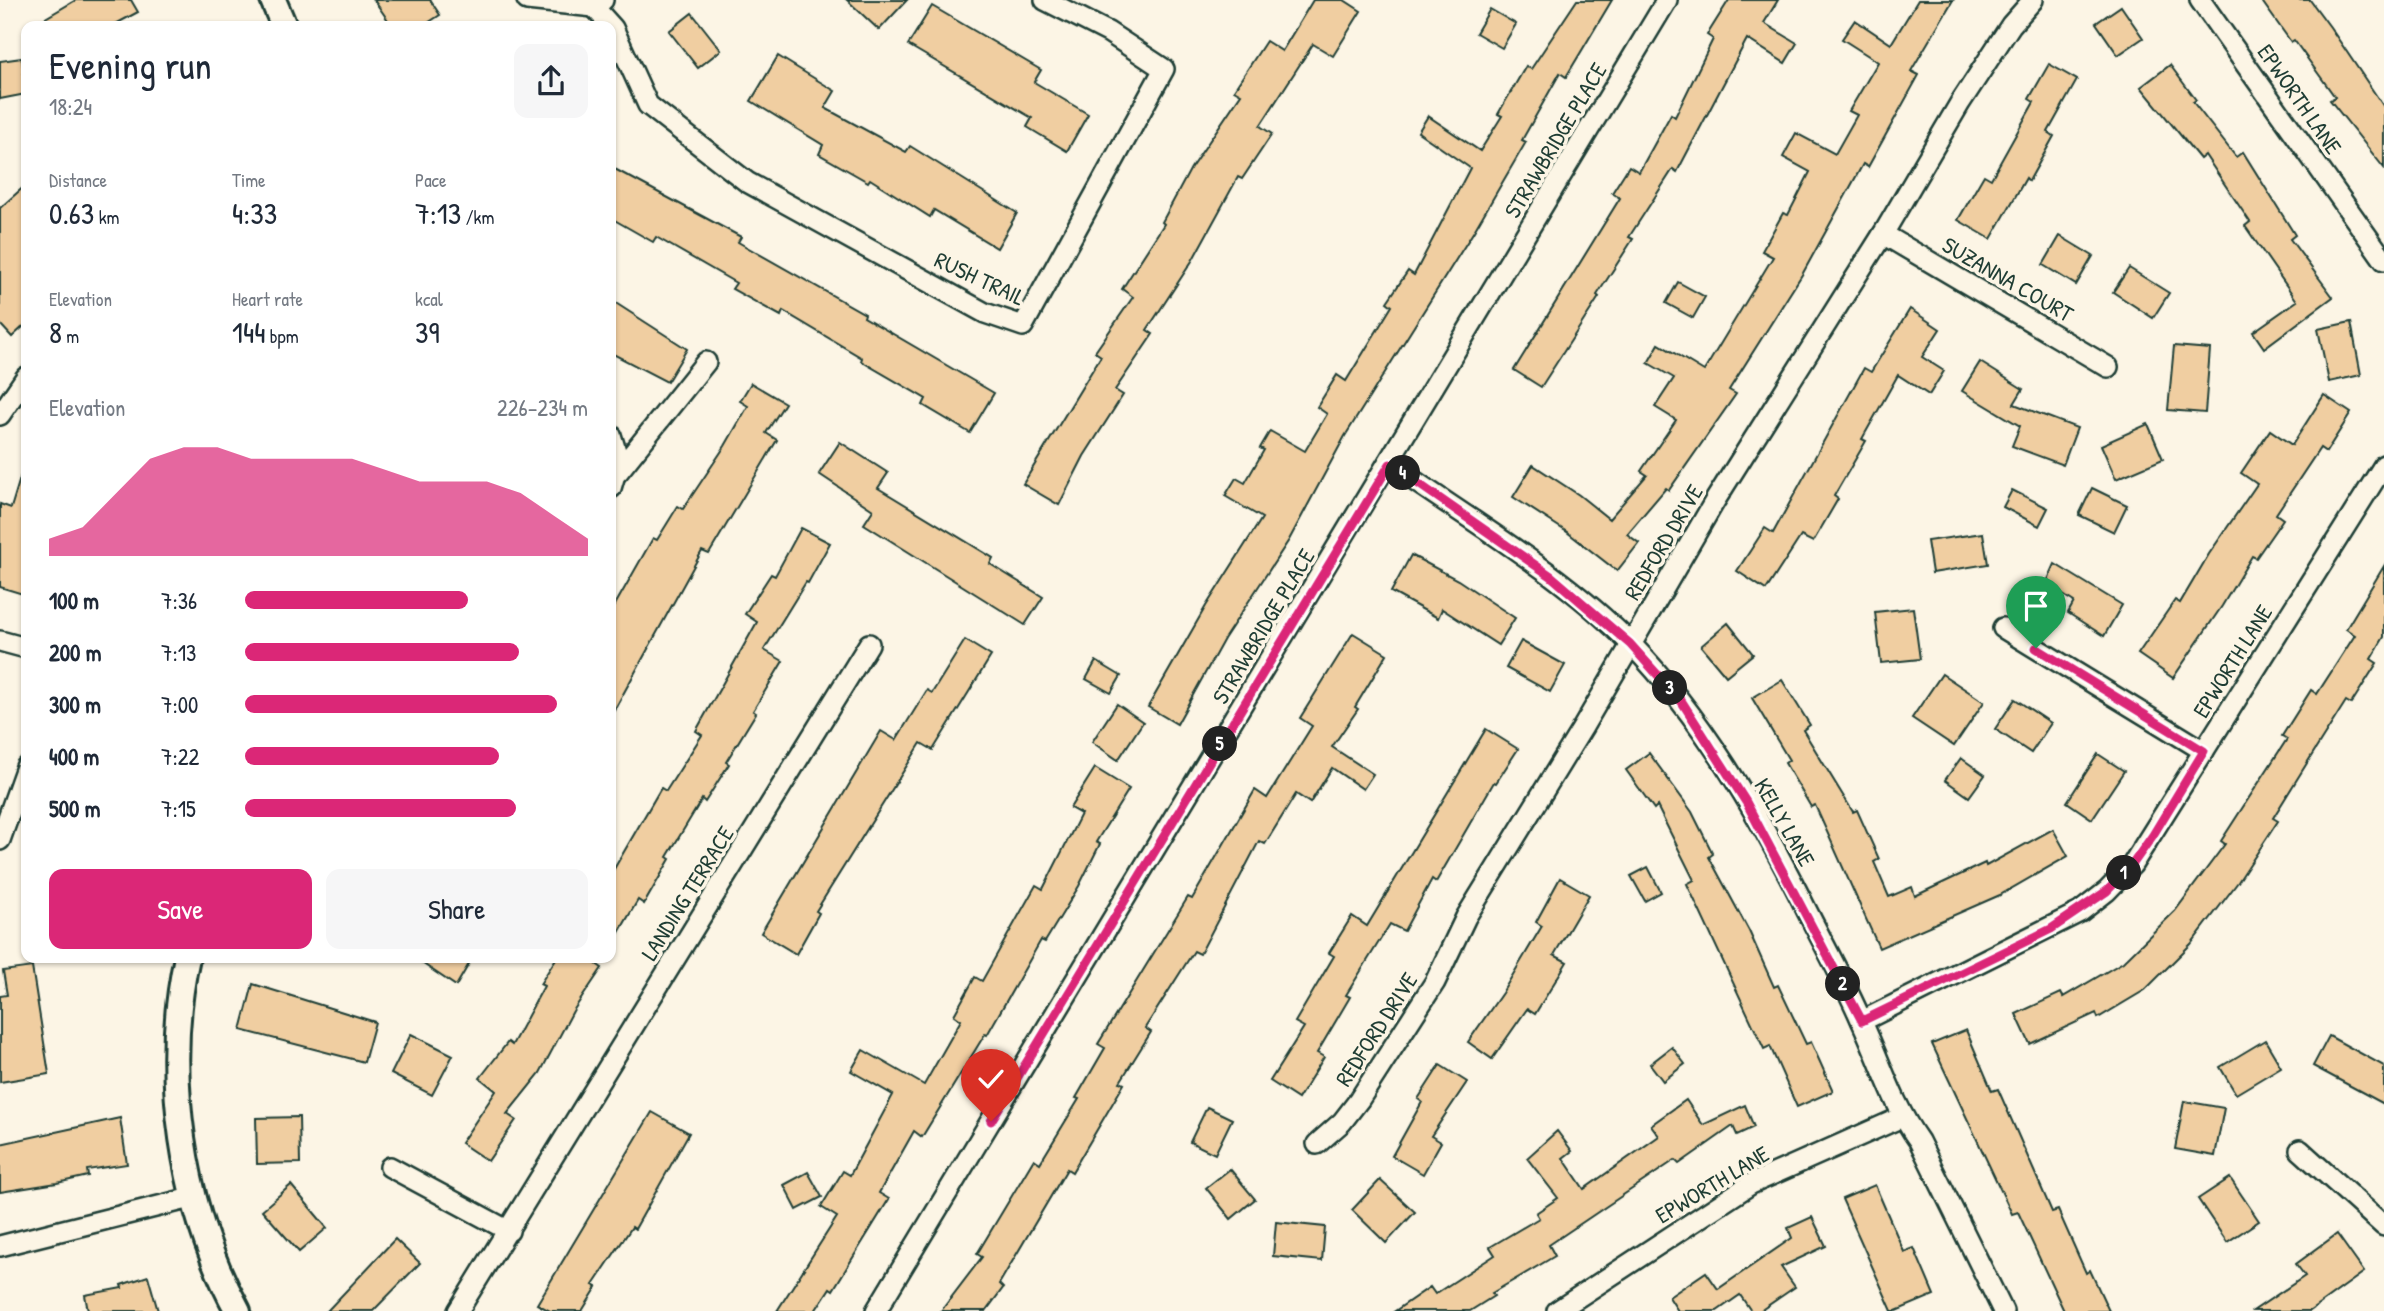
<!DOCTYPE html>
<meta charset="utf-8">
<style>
:root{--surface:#fff;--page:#f6f6f7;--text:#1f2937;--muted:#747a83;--accent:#db2777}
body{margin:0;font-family:"Patrick Hand",sans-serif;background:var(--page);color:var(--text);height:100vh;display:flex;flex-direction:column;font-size:26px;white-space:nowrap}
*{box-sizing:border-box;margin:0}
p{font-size:23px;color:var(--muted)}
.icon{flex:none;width:38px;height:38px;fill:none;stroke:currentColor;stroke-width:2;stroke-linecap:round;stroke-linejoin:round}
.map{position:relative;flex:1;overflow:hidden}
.details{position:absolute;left:21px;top:21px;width:595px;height:942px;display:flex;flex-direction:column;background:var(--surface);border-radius:14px;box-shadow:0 2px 5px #0004}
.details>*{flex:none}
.pin{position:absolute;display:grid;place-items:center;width:60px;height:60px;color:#fff;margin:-72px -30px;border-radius:50% 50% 50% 0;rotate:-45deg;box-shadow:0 0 7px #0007}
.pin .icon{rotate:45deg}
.km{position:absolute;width:35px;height:35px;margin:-18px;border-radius:50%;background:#222;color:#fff;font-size:19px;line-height:35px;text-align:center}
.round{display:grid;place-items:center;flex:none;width:74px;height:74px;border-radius:14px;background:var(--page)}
.head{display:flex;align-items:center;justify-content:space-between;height:119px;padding:0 28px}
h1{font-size:38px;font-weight:600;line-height:52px}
.figures{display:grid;grid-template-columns:repeat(3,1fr);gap:10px;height:119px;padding:7px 28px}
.figures div{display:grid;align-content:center}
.figures b{font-size:30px;font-weight:600}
.figures small{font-size:19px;font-weight:400}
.figures p{font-size:19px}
.chart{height:196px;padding:14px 28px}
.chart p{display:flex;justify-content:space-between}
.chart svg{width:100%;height:126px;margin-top:7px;fill:var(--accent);opacity:.7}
.button{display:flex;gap:14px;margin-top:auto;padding:14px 28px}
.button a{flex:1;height:80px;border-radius:14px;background:var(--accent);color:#fff;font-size:28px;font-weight:600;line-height:80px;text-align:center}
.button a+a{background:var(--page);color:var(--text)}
ul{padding:0 28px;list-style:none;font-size:23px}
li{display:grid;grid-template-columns:112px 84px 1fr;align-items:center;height:52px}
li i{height:18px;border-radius:9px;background:var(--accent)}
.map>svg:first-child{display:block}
.building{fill:#f0cea1;stroke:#1f3d34;stroke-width:2}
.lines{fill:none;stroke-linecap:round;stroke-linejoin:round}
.minor-casing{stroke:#1f3d34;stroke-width:24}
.tertiary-casing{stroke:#1f3d34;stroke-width:30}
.minor{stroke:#fcf5e5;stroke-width:19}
.tertiary{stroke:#fcf5e5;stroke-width:24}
.route-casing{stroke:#fff;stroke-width:14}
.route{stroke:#db2777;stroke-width:9}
.labels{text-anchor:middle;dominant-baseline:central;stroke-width:7;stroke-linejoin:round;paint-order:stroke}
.street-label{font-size:23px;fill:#1f3d34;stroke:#fcf5e5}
</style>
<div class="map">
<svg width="2384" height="1311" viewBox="0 0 2384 1311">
<rect width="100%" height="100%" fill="#fcf5e5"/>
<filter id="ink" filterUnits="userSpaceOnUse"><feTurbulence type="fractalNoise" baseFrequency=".0143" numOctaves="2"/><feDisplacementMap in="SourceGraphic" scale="14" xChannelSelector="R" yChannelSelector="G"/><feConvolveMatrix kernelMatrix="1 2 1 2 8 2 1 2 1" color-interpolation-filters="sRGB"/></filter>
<g filter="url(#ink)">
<!-- building -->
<g class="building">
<path d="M 76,0 L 131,0 L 138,12 L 112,26 L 32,26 Z"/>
<path d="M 374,0 L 430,0 L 440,15 L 423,26 L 392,26 Z"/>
<path d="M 847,0 L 907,0 L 879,30 Z"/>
<path d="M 1313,0 L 1344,0 L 1361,11 L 1333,56 L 1313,44 L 1260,126 L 1272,134 L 1242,179 L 1238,177 L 1192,261 L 1147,330 L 1153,334 L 1115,390 L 1123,395 L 1084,456 L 1059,505 L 1023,484 L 1101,356 L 1095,352 L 1133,297 L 1122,289 L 1164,224 L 1162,222 L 1191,168 L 1241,94 L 1234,90 L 1266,41 L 1282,51 Z"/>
<path d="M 1577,0 L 1612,0 L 1566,77 L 1560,73 L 1522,140 L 1526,142 L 1474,231 L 1345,436 L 1289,540 L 1224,639 L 1177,724 L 1148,707 L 1206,606 L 1262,518 L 1225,496 L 1236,478 L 1245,483 L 1264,450 L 1260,448 L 1270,431 L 1305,451 L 1327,414 L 1317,407 L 1337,375 L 1346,381 L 1392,306 L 1387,302 L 1408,271 L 1414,275 L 1470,168 L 1418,132 L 1428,116 L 1480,151 L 1502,116 L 1498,114 L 1526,66 L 1531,69 Z"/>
<path d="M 1729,0 L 1778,0 L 1764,23 L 1797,43 L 1785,63 L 1747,39 L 1677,172 L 1673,169 L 1629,237 L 1633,239 L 1597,295 L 1599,297 L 1541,387 L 1514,370 L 1620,198 L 1612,193 L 1629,166 L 1639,172 L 1671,114 L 1675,117 L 1713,39 L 1707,35 Z"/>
<path d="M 1918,0 L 1953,0 L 1911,71 L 1919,75 L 1868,167 L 1863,164 L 1803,273 L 1729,390 L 1736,394 L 1669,490 L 1666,488 L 1627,534 L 1639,543 L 1617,571 L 1567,532 L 1513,497 L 1533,465 L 1579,495 L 1609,519 L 1647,475 L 1641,471 L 1676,420 L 1655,407 L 1674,378 L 1648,363 L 1659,344 L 1704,371 L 1773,257 L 1762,251 L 1783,213 L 1788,215 L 1810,172 L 1783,157 L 1796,133 L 1835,154 L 1857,115 L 1849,111 L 1878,62 L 1842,39 L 1855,20 L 1891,44 Z"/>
<path d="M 2261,0 L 2310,0 L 2330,27 L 2384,107 L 2384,168 L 2330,100 L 2335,97 L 2294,40 L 2291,42 Z"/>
<path d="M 932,6 L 1041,70 L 1034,82 L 1088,114 L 1067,151 L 1027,127 L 1032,118 L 908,45 Z"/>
<path d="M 2121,6 L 2143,38 L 2118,55 L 2096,23 Z"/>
<path d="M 1490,9 L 1516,24 L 1502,48 L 1476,33 Z"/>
<path d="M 692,13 L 721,50 L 698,68 L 669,31 Z"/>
<path d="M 778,56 L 835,91 L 825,108 L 906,152 L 910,146 L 1017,213 L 997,248 L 934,210 L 930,217 L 870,179 L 868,182 L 819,154 L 823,145 L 751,101 Z"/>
<path d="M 22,58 L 26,94 L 0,99 L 0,61 Z"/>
<path d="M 2049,64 L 2077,80 L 2048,132 L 2054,136 L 2029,181 L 2026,178 L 1991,239 L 1958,220 L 1984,175 L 1991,179 L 2034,102 L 2029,99 Z"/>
<path d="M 2170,65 L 2196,100 L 2193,102 L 2236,157 L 2243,152 L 2295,235 L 2290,239 L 2333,297 L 2264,348 L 2253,332 L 2297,301 L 2245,226 L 2250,222 L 2205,155 L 2200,159 L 2141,87 Z"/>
<path d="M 611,167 L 741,237 L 738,242 L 865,314 L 864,317 L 994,393 L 970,433 L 923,405 L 926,399 L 861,361 L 862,358 L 783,311 L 781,316 L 732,289 L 736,283 L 656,237 L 653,242 L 611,218 Z"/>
<path d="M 26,185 L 26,324 L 12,337 L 0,324 L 0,208 Z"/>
<path d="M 2060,236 L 2093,256 L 2076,285 L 2043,265 Z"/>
<path d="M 2129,268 L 2169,293 L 2153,318 L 2113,292 Z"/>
<path d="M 1678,282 L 1705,297 L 1693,318 L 1666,303 Z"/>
<path d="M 611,300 L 687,349 L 667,382 L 611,353 Z"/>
<path d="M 1910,309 L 1940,329 L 1922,357 L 1944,371 L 1929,395 L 1898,375 L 1862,439 L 1866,441 L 1834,496 L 1838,499 L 1813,542 L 1801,536 L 1766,590 L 1737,571 L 1765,528 L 1773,533 L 1864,368 L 1871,372 Z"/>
<path d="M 2351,322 L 2361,375 L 2329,382 L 2318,329 Z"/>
<path d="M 2174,346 L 2210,349 L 2205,413 L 2168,410 Z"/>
<path d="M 1980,362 L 2023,389 L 2014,404 L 2077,428 L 2063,465 L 2012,446 L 2020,426 L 1962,391 Z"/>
<path d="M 751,383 L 785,403 L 766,433 L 777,440 L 709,554 L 702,551 L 611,716 L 611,612 L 653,538 L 657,540 L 678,506 L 683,509 L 725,446 L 748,406 L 740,401 Z"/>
<path d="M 2324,395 L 2351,413 L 2326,452 L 2320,448 L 2276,514 L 2283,519 L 2256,558 L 2252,556 L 2222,606 L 2173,678 L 2138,654 L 2175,600 L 2180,603 L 2209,554 L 2257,484 L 2241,473 L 2270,430 L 2292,445 Z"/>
<path d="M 2148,424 L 2163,459 L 2116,479 L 2101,445 Z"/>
<path d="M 840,442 L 888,473 L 878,488 L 993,558 L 990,564 L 1043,597 L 1025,625 L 864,524 L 873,510 L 819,474 Z"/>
<path d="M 22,472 L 26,472 L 26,595 L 0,587 L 0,504 L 11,508 Z"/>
<path d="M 2092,488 L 2127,505 L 2114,532 L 2079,515 Z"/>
<path d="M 2012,490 L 2048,508 L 2039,526 L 2003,507 Z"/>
<path d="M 801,528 L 830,543 L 808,583 L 806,582 L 764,650 L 783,661 L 753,711 L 756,713 L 726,762 L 729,764 L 705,802 L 702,799 L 667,857 L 670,859 L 644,904 L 638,900 L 611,946 L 611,874 L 661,788 L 666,791 L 702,735 L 696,731 L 757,622 L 745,614 L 771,574 L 775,576 Z"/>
<path d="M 1983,533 L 1988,564 L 1932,573 L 1927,541 Z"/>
<path d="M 1411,555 L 1458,580 L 1515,618 L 1498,645 L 1442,609 L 1438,618 L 1391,592 Z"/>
<path d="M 2055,564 L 2122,605 L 2104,636 L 2068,613 L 2074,602 L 2046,584 Z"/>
<path d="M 2384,566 L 2384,637 L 2371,659 L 2377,663 L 2351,704 L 2346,701 L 2312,755 L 2273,818 L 2278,821 L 2238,882 L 2191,944 L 2145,990 L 2098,1018 L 2096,1013 L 2030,1044 L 2016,1014 L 2061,993 L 2063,997 L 2123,962 L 2175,911 L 2225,844 L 2221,841 L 2287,739 L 2282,736 L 2311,690 L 2317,694 L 2355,635 L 2346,629 Z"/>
<path d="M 1913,608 L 1920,659 L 1881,663 L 1875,612 Z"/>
<path d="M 1728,623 L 1753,654 L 1726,676 L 1701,646 Z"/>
<path d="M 1353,633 L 1387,654 L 1355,707 L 1358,709 L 1332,747 L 1373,774 L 1363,789 L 1332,768 L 1310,803 L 1296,794 L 1265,844 L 1259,841 L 1200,954 L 1194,951 L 1145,1028 L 1151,1032 L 1120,1082 L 1124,1084 L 1072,1172 L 1067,1169 L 999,1284 L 1003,1288 L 986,1311 L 941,1311 L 982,1257 L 977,1254 L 1034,1159 L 1040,1163 L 1079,1099 L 1076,1098 L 1105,1048 L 1098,1044 L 1188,897 L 1192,899 L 1255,790 L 1267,798 L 1312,726 L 1300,718 Z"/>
<path d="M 965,640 L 991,656 L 933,750 L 921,743 L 816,911 L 819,913 L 796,954 L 761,933 L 881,731 L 896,740 L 927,690 L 932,693 Z"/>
<path d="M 1521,641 L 1565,665 L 1550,692 L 1506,668 Z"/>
<path d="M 1096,661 L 1121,676 L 1111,693 L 1086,679 Z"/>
<path d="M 1942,674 L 1984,702 L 1954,746 L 1912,718 Z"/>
<path d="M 1782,680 L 1810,725 L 1803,730 L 1853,812 L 1857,810 L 1879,859 L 1874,862 L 1889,897 L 1912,887 L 1915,896 L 1985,863 L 1986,866 L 2053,829 L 2068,856 L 2000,895 L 1879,948 L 1815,805 L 1811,807 L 1785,763 L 1789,760 L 1752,698 Z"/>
<path d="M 2015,699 L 2051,723 L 2031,753 L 1995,729 Z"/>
<path d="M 1117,704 L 1143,722 L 1118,760 L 1092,742 Z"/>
<path d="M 1486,729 L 1518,749 L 1496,783 L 1494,782 L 1436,882 L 1432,879 L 1404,931 L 1390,924 L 1346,995 L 1350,997 L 1317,1053 L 1324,1057 L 1298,1099 L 1270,1081 L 1304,1027 L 1295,1022 L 1334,956 L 1329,953 L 1352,916 L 1367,926 Z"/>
<path d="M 1649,753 L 1692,812 L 1713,854 L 1709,857 L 1749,931 L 1774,987 L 1778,985 L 1806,1044 L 1811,1042 L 1833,1091 L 1797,1107 L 1770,1046 L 1764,1049 L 1687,884 L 1694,880 L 1657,806 L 1654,809 L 1626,770 Z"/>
<path d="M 2098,754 L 2124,771 L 2092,819 L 2067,802 Z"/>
<path d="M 1961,758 L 1985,775 L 1969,797 L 1945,780 Z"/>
<path d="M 1095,768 L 1129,789 L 1096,842 L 1100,844 L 1079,886 L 1045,942 L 1041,940 L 987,1035 L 985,1034 L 922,1137 L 914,1131 L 879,1193 L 889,1199 L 833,1290 L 830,1288 L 815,1311 L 777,1311 L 837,1217 L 821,1207 L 843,1171 L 850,1175 L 893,1095 L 851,1071 L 863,1050 L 924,1085 L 961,1020 L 954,1015 L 975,977 L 982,981 L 1036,885 L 1043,889 L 1081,814 L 1070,808 Z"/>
<path d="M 1648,867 L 1661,892 L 1645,901 L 1631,876 Z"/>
<path d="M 1560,878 L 1589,895 L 1554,955 L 1567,962 L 1535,1014 L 1527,1009 L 1492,1059 L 1468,1042 L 1502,993 L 1542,926 L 1536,922 Z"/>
<path d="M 413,957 L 473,957 L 456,986 Z"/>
<path d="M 557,957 L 586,957 L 602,968 L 573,1011 L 540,1073 L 507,1114 L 516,1120 L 488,1161 L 461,1143 L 496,1091 L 480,1078 L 508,1042 L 512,1045 L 544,986 L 540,984 Z"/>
<path d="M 32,967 L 49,1074 L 0,1082 L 0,996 L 7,995 L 3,971 Z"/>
<path d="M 253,984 L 375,1022 L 364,1062 L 241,1030 Z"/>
<path d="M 1966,1030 L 1992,1091 L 1998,1089 L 2052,1212 L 2058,1210 L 2086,1273 L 2090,1270 L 2109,1311 L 2064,1311 L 2018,1212 L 2012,1214 L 1932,1044 Z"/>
<path d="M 411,1034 L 453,1055 L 432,1095 L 391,1074 Z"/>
<path d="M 2329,1036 L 2384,1066 L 2384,1104 L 2313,1066 Z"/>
<path d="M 2265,1040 L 2281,1067 L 2236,1094 L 2220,1067 Z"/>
<path d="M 1672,1047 L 1685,1064 L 1663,1081 L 1650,1064 Z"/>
<path d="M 1440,1065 L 1467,1082 L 1431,1136 L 1441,1142 L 1423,1174 L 1392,1156 L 1422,1102 L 1418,1099 Z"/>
<path d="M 1686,1100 L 1703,1125 L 1745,1105 L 1754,1127 L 1737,1135 L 1733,1126 L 1679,1164 L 1675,1160 L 1549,1245 L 1555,1256 L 1492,1293 L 1494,1296 L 1470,1311 L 1395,1311 L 1430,1287 L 1435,1294 L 1495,1255 L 1490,1247 L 1539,1218 L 1536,1213 L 1558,1198 L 1527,1158 L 1557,1131 L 1572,1151 L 1563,1158 L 1584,1189 L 1659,1136 L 1651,1125 Z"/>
<path d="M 2184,1101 L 2224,1108 L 2215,1156 L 2175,1149 Z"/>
<path d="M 1207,1107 L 1232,1119 L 1215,1154 L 1190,1142 Z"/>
<path d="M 652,1112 L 689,1133 L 635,1229 L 632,1227 L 593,1285 L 597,1287 L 582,1311 L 550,1311 L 537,1304 Z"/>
<path d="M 299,1117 L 300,1163 L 257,1164 L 256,1118 Z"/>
<path d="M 120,1118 L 127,1164 L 87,1170 L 88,1176 L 57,1183 L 0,1192 L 0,1144 Z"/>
<path d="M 1230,1169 L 1255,1199 L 1231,1219 L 1206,1188 Z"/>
<path d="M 808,1172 L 822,1197 L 797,1210 L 784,1185 Z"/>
<path d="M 2230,1178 L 2259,1221 L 2227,1242 L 2198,1199 Z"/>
<path d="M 1380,1180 L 1415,1212 L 1386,1243 L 1352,1210 Z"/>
<path d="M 291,1185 L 327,1228 L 299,1252 L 262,1210 Z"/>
<path d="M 1875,1185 L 1904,1252 L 1914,1248 L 1934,1295 L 1896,1311 L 1892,1311 L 1842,1199 Z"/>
<path d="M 1812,1217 L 1826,1246 L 1781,1267 L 1795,1287 L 1760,1311 L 1751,1311 L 1740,1295 L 1717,1311 L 1678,1311 L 1669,1297 L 1706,1272 L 1718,1289 L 1792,1238 L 1788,1228 Z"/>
<path d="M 1276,1222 L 1325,1227 L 1322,1261 L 1273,1256 Z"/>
<path d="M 2337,1234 L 2364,1272 L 2310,1311 L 2253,1311 L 2305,1276 L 2296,1264 Z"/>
<path d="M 395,1239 L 420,1263 L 373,1311 L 327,1311 Z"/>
<path d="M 148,1276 L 158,1311 L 88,1311 L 85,1295 L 122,1288 L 121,1285 Z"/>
</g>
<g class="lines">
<defs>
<g id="minor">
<path d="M 527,0 L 594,7 L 603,0"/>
<path d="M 2200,0 L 2384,260"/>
<path d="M 594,7 L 613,28 L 648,105 L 747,182 L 985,313 L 1023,326 L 1164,69 L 1108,32 L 1045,0"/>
<path d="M 1883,234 L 2108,367"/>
<path d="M 0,415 L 26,377"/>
<path d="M 611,435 L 619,461 L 611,488"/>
<path d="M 1390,464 C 1471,521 1561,573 1631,644 C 1701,716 1756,810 1801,899 C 1821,940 1844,980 1862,1022 C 1881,1063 1893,1105 1919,1141 L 2003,1311"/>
<path d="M 618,472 L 706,362"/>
<path d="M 2003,628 L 2204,751"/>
<path d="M 0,641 L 26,648"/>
<path d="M 0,840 L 26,767"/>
<path d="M 1862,1021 L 2080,912 L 2107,891 L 2132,865 L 2384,465"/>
<path d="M 1317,1144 L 1342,1122 L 1359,1100 L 1435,982 L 1466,917 L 1583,727 L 1716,499 L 1883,234 L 1960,103 L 2011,25 L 2033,0"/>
<path d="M 2300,1150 L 2384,1226"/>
<path d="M 390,1167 L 509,1231"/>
<path d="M 0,1246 L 195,1197"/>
<path d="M 458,1311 L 869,644"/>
<path d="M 876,1311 L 1667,0"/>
<path d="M 1557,1311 L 1751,1184 L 1902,1117"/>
</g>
<g id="tertiary">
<path d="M 273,0 L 284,26"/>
<path d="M 187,957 C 162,1071 182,1209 238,1311"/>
</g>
</defs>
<!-- minor casing -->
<use href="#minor" class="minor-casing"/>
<!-- tertiary casing -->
<use href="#tertiary" class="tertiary-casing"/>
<!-- minor -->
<use href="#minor" class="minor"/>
<!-- tertiary -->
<use href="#tertiary" class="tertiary"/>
</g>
</g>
<g class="lines" filter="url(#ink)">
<defs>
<path id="route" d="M 991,1121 L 1390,464 L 1551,576 L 1630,644 L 1682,702 L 1746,802 L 1862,1021 L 2051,929 L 2107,891 L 2132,865 L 2153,835 L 2204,751 L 2036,648"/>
</defs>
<!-- route casing -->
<use href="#route" class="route-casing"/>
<!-- route -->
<use href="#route" class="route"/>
</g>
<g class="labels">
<!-- street labels -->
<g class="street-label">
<text transform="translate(2300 99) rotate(55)">EPWORTH LANE</text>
<text transform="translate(1555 140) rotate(-59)">STRAWBRIDGE PLACE</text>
<text transform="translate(980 278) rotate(25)">RUSH TRAIL</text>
<text transform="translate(2008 279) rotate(30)">SUZANNA COURT</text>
<text transform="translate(1663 542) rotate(-59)">REDFORD DRIVE</text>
<text transform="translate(1263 626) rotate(-59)">STRAWBRIDGE PLACE</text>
<text transform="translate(2232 661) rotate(-58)">EPWORTH LANE</text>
<text transform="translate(1785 822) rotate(60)">KELLY LANE</text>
<text transform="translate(687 893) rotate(-58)">LANDING TERRACE</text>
<text transform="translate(1376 1029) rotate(-57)">REDFORD DRIVE</text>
<text transform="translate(1712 1184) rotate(-31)">EPWORTH LANE</text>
</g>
</g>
</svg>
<div class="pin" style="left:2036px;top:648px;background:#1e9e55"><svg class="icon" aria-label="arrive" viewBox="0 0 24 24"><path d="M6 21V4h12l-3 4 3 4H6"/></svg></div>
<div class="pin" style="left:991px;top:1121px;background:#d93025"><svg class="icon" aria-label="check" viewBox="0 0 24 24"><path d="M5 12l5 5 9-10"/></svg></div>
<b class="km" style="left:2124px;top:873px">1</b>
<b class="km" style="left:1843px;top:984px">2</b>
<b class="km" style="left:1670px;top:688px">3</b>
<b class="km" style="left:1403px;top:473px">4</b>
<b class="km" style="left:1220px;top:744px">5</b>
<section class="details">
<div class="head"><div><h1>Evening run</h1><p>18:24</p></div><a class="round"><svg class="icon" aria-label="share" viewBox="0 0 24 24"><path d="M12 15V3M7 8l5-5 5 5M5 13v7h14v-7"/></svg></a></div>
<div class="figures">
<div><p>Distance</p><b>0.63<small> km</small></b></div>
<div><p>Time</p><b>4:33</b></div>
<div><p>Pace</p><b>7:13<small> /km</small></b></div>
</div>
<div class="figures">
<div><p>Elevation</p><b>8<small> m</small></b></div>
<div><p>Heart rate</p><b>144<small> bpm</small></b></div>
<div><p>kcal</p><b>39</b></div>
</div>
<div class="chart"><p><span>Elevation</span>226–234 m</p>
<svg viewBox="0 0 160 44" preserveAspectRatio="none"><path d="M0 44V38L10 34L20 22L30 10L40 6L50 6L60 10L70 10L80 10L90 10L100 14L110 18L120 18L130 18L140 22L150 30L160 38V44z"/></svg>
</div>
<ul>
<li><b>100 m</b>7:36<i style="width:65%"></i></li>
<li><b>200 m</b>7:13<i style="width:80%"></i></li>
<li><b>300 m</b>7:00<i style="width:91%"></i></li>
<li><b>400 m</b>7:22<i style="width:74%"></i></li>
<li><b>500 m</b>7:15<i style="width:79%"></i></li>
</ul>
<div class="button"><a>Save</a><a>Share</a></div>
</section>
</div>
